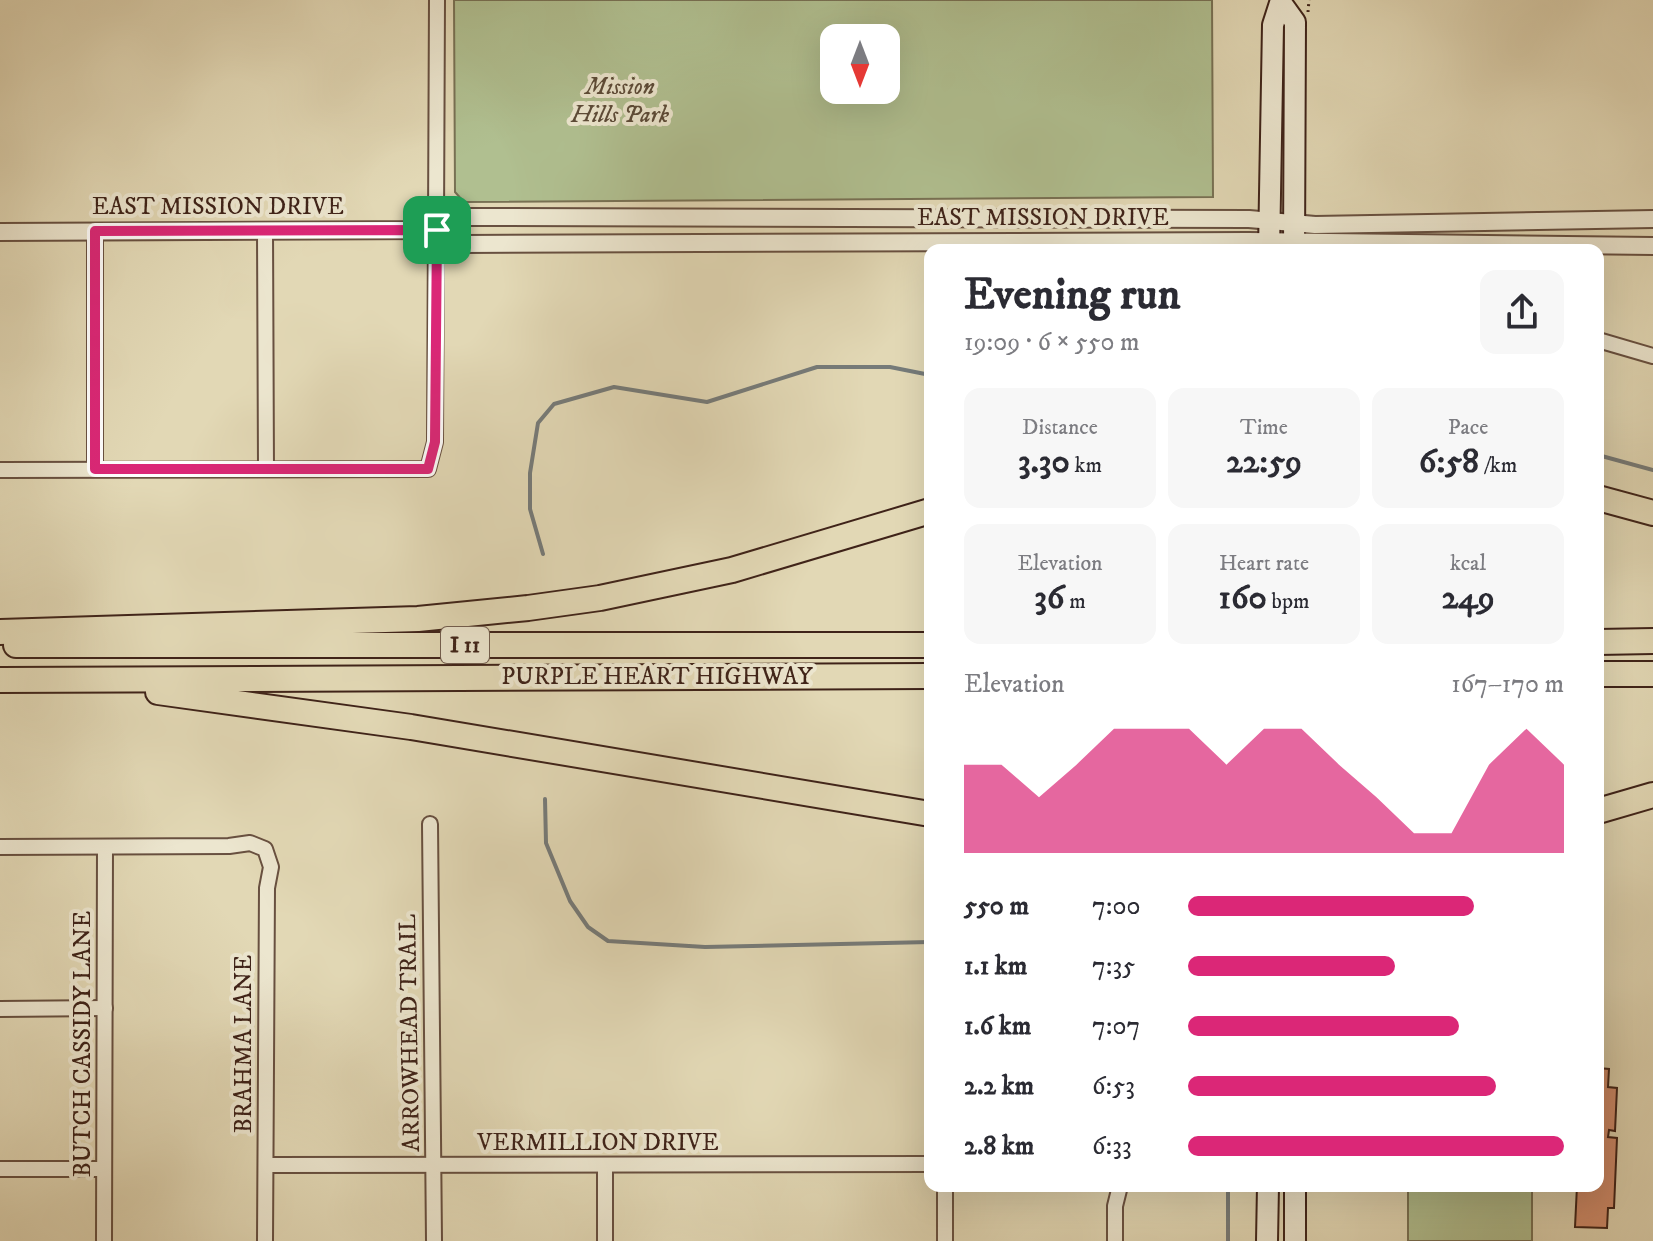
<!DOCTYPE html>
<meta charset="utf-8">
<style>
:root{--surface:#fff;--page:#f7f7f7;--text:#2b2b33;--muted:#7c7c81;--accent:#db2777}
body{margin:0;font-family:"IM FELL DW Pica",serif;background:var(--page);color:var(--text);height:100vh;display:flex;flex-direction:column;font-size:30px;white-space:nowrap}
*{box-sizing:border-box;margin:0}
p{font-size:26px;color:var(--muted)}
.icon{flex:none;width:44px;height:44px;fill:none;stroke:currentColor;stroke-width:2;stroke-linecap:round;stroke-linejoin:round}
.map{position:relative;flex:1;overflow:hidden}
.drawer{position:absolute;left:924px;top:244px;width:680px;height:948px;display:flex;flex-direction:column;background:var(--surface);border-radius:16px;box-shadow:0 8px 32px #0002}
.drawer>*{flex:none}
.needle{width:52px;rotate:180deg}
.controls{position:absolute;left:820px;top:24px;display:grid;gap:16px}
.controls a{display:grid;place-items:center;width:80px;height:80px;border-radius:16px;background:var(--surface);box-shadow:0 8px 32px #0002;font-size:40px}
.pin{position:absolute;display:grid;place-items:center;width:68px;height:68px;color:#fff;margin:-34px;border-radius:16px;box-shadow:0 4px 12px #0006}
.round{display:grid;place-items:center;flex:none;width:84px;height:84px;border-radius:16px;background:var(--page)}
.overview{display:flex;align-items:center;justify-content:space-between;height:136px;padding:0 40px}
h1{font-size:44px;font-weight:800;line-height:60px}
.metrics{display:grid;grid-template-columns:repeat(3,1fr);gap:12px;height:136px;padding:8px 40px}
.metrics div{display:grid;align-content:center;border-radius:16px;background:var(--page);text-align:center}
.metrics b{font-size:34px;font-weight:800}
.metrics small{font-size:22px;font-weight:400}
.metrics p{font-size:22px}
.chart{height:224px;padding:16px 40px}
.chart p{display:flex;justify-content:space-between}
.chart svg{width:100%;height:144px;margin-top:8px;fill:var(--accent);opacity:.7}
ul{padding:0 40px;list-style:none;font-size:26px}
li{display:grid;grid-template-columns:128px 96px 1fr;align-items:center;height:60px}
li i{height:20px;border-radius:10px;background:var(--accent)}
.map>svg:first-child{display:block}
.green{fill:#b0bf90;stroke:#787154;stroke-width:2;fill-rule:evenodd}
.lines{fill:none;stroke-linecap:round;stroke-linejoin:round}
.stream{stroke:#767b79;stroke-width:4}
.building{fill:#d48f6f;stroke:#3f2319;stroke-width:2}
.minor-casing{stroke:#685040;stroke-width:18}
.tertiary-casing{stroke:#685040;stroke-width:20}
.secondary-casing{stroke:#3f2319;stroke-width:24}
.motorway-casing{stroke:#3f2319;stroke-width:28}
.path{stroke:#3f2319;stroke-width:3;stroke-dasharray:2 4;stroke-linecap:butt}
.minor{stroke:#ece6cf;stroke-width:14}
.tertiary{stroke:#ece6cf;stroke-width:16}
.secondary{stroke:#ece6cf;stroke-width:20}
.motorway{stroke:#e2d8b5;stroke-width:24}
.route-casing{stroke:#fff;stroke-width:16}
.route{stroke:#db2777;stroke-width:10}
.labels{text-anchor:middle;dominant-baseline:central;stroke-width:8;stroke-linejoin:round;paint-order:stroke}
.shield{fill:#ece6cf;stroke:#735e50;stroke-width:2}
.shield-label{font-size:22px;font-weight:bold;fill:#3f2319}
.park-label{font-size:24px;font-style:italic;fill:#5b4a37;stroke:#ece6cf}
.street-label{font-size:24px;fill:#3f2319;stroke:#ece6cf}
</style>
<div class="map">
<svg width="1653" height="1241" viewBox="0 0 1653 1241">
<rect width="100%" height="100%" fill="#e2d8b5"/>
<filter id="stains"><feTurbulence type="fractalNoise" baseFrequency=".0025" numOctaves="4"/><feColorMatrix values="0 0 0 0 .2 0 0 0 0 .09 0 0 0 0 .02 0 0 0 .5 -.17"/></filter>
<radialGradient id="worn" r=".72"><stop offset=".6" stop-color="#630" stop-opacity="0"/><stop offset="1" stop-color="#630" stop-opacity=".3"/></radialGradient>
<!-- green -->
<g class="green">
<path d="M 454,0 L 1212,0 L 1213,197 L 464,202 L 455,192 ZM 834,38 L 886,38 L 886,90 L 834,90 Z"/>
<rect x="1408" y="1186" width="124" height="55"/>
</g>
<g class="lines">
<!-- stream -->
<g class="stream">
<path d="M 1598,455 L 1653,470"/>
<path d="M 543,554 L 530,509 L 530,473 L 538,423 L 554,404 L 614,387 L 707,402 L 817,367 L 890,367 L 930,375"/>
<path d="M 545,799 L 546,843 L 570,901 L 588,927 L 608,941 L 705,947 L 930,942"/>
<path d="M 1228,1241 L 1228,1186"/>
</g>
</g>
<!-- building -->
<path class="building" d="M 1598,1068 L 1609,1069 L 1608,1087 L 1617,1088 L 1615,1131 L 1609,1130 L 1608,1137 L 1617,1138 L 1614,1208 L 1608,1208 L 1607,1228 L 1575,1227 L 1577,1186 L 1598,1186 Z"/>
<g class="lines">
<defs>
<g id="minor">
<path d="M 95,231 L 95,469"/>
<path d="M 265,231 L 266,468"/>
<path d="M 1598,340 L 1653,356"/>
<path d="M 0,470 L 428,469 L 435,442 L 437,0"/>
<path d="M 430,824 L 434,1241"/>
<path d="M 0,847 L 229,846 L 250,843 L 265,849 L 271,867 L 267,888 L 265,1241"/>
<path d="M 0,1009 L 105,1008"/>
<path d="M 266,1165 L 930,1164"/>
<path d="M 0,1169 L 104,1169"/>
<path d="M 104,1241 L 105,847"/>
<path d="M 605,1241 L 605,1166"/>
<path d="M 945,1241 L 945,1186"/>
<path d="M 1115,1241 L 1115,1206 L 1120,1186"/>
</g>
<g id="tertiary">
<path d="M 437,230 L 462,244 L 1248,241 L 1653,246"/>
<path d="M 0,232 L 437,230 L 461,217 L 1249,219 L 1315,225 L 1653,219"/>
</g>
<g id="secondary">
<path d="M 1282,4 L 1295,22 L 1294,250"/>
<path d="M 1269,250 L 1273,25 L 1281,0"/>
<path d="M 1267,1241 L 1268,1186"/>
<path d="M 1295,1241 L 1295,1186"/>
</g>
<g id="motorway">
<path d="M 1598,498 L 1653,513"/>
<path d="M 0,632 L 418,619 L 528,608 L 600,598 L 732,570 L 930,511"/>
<path d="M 1598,642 L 1653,641"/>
<path d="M 16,645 L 930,645"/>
<path d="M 1598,674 L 1653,674"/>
<path d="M 0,680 L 930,676"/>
<path d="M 158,692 L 411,727 L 930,814"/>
<path d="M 1598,811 L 1653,795"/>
</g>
</defs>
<!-- minor casing -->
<use href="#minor" class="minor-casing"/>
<!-- tertiary casing -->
<use href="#tertiary" class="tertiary-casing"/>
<!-- secondary casing -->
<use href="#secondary" class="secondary-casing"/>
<!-- motorway casing -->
<use href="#motorway" class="motorway-casing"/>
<!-- path -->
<path class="path" d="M 1308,12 L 1309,0"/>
<!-- minor -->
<use href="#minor" class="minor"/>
<!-- tertiary -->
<use href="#tertiary" class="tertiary"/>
<!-- secondary -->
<use href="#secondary" class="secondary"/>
<!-- motorway -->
<use href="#motorway" class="motorway"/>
</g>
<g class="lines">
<defs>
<path id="route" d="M 437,230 L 435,442 L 428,469 L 95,469 L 95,231 Z"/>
</defs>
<!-- route casing -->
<use href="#route" class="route-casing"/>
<!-- route -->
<use href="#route" class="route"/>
</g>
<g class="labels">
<!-- shield labels -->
<rect class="shield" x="441" y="627" width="48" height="36" rx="6"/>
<g class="shield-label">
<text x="465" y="645">I 11</text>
</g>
<!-- park labels -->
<g class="park-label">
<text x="620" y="87">Mission<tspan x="620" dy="28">Hills Park</tspan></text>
</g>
<!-- street labels -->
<g class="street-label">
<text x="218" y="207">EAST MISSION DRIVE</text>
<text x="1043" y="218">EAST MISSION DRIVE</text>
<text x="657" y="677">PURPLE HEART HIGHWAY</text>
<text transform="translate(410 1033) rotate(-91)">ARROWHEAD TRAIL</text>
<text transform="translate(83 1044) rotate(-90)">BUTCH CASSIDY LANE</text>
<text transform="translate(244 1044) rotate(-90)">BRAHMA LANE</text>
<text x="598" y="1143">VERMILLION DRIVE</text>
</g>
</g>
<rect width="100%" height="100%" filter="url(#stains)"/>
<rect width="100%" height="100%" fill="url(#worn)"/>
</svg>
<div class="controls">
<a><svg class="needle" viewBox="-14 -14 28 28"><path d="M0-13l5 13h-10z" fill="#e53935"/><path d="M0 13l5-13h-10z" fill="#7c7c81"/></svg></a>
</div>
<div class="pin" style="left:437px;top:230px;background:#1e9e55"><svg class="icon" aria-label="arrive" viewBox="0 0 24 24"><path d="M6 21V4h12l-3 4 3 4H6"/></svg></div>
<section class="drawer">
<div class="overview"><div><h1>Evening run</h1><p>19:09 · 6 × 550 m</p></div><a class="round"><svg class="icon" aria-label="share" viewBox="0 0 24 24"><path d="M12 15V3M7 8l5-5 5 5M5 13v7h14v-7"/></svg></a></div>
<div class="metrics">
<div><p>Distance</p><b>3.30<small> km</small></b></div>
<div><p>Time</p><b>22:59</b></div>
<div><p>Pace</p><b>6:58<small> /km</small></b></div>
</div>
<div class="metrics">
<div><p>Elevation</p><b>36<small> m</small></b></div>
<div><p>Heart rate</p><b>160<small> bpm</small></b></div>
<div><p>kcal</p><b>249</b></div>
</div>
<div class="chart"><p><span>Elevation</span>167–170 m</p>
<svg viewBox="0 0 160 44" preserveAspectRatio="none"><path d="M0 44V17L10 17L20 27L30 17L40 6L50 6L60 6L70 17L80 6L90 6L100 17L110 27L120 38L130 38L140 17L150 6L160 17V44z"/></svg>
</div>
<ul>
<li><b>550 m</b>7:00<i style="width:76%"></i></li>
<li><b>1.1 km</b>7:35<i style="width:55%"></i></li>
<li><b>1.6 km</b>7:07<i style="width:72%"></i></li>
<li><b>2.2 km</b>6:53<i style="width:82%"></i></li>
<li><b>2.8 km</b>6:33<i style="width:100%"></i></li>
</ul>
</section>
</div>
